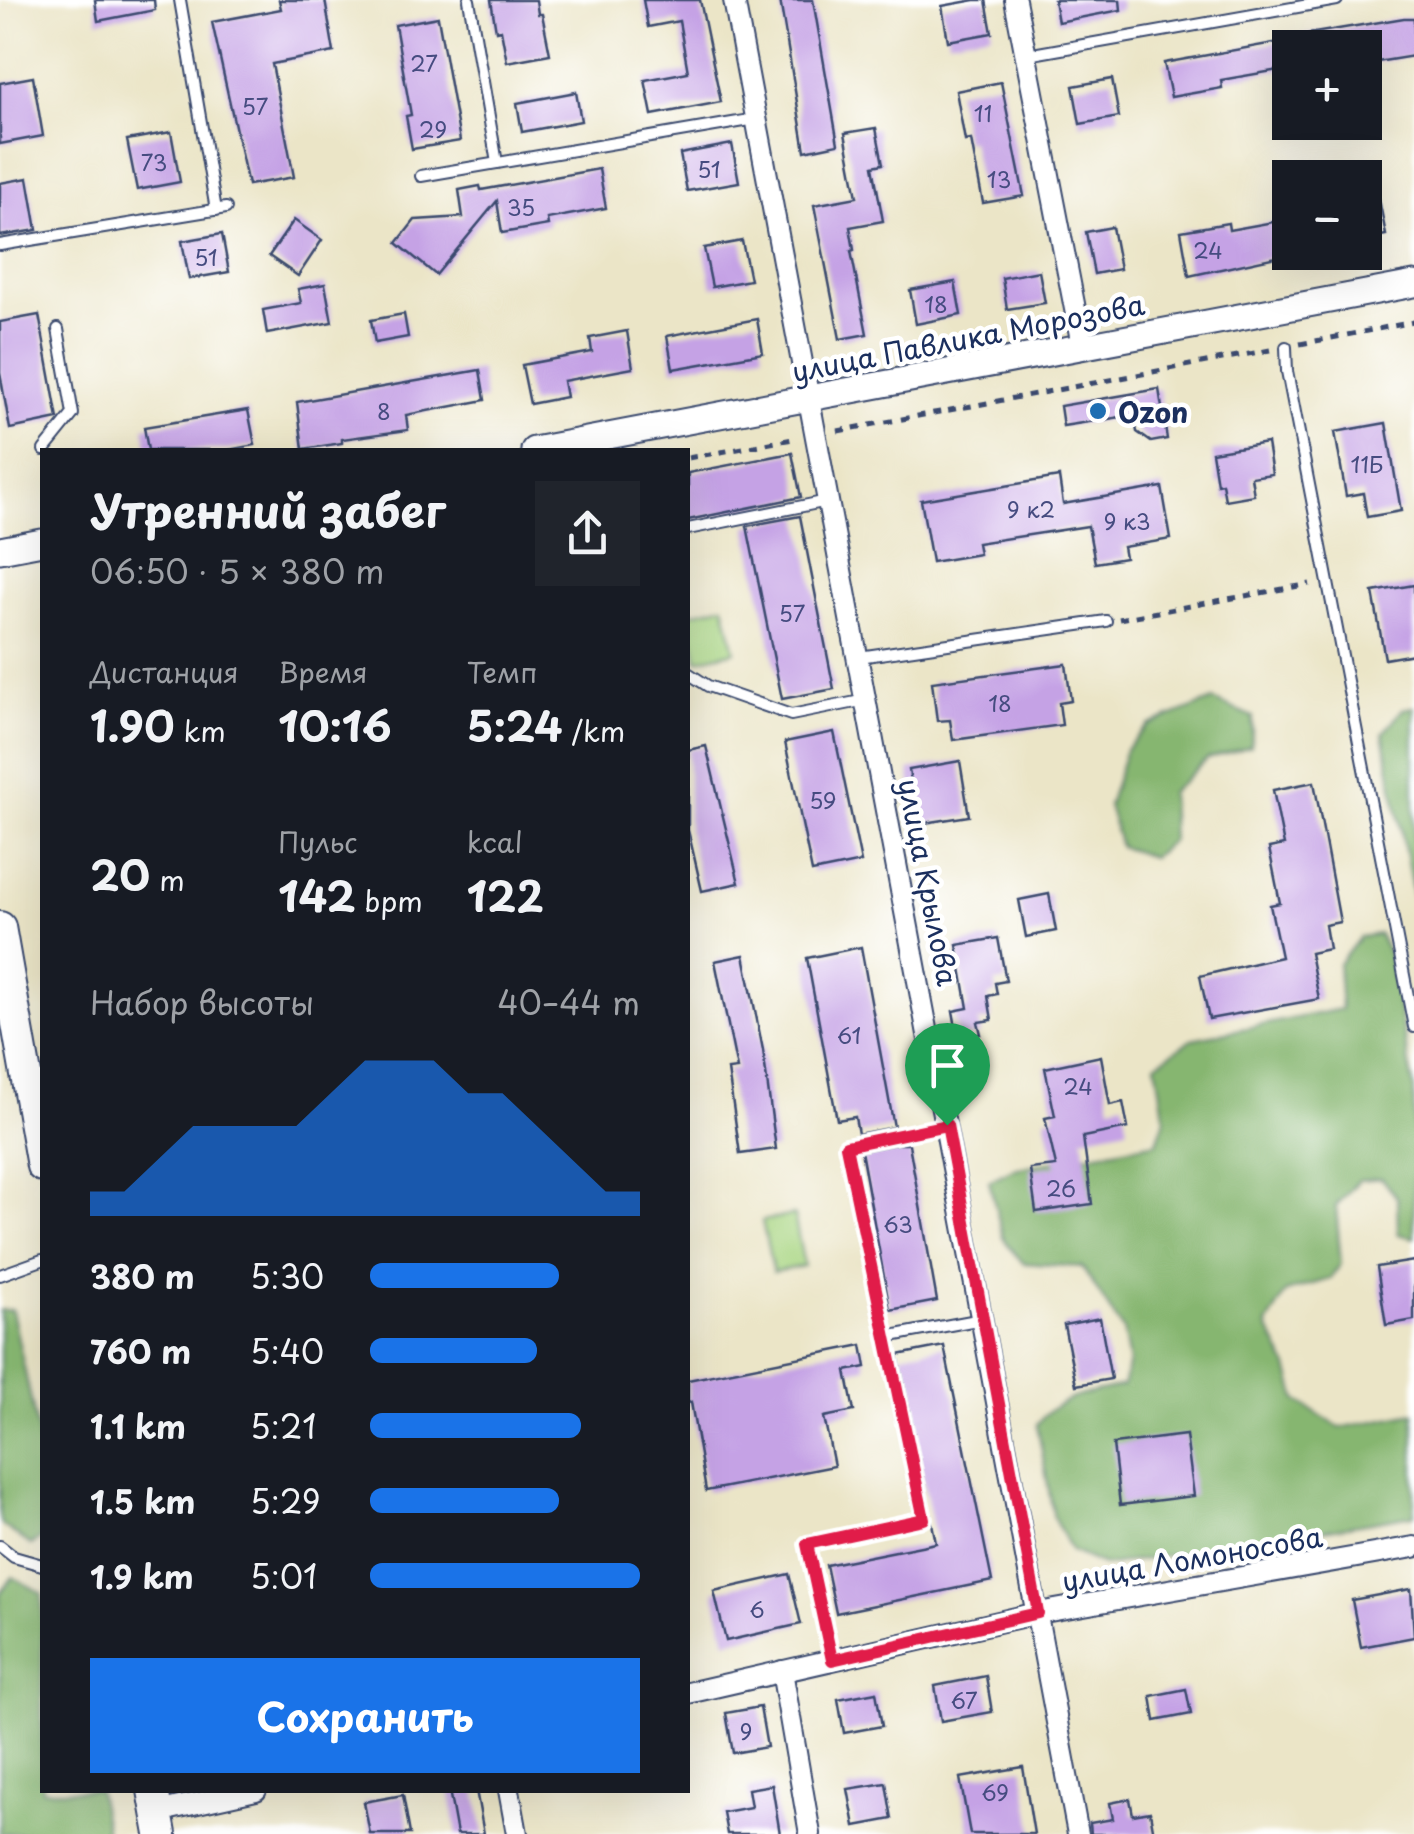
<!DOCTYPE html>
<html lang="ru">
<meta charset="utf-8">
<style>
:root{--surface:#171b24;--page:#20242c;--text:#f1f3f6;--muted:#9ea1a6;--accent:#1a73e8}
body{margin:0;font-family:"Playpen Sans",sans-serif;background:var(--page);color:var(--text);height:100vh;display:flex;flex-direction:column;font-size:38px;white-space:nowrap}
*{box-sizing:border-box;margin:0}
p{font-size:32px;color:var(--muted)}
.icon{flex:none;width:55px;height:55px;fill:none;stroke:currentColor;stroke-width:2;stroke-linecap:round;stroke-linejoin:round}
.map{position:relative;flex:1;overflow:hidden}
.panel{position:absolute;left:40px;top:448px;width:650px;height:1345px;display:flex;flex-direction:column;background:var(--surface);border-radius:0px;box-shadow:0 10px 40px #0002}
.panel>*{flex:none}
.buttons{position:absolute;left:1272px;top:30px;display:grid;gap:20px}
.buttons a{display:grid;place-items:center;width:110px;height:110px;border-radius:0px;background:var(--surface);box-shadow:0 10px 40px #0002;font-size:50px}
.pin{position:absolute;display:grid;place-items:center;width:85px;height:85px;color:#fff;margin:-102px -42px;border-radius:50% 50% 50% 0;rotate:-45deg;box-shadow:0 0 10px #0007}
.pin .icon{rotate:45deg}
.round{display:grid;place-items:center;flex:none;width:105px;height:105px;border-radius:0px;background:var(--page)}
.head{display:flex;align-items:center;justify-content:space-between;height:170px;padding:0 50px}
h1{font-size:45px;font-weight:700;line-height:75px}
.stats{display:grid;grid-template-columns:repeat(3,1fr);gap:15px;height:170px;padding:10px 50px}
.stats div{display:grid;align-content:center}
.stats b{font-size:42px;font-weight:700}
.stats small{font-size:28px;font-weight:400}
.stats p{font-size:28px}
.chart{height:280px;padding:20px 50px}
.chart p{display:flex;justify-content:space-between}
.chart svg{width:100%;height:180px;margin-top:10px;fill:var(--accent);opacity:.7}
.button{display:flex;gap:20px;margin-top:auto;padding:20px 50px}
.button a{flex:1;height:115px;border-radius:0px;background:var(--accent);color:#fff;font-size:40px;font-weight:700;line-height:115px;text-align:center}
ul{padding:0 50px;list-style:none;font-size:32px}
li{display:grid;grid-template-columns:160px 120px 1fr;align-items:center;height:75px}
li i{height:25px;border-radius:12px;background:var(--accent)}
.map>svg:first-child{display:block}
.green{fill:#a8d581;stroke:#628270;stroke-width:2.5}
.forest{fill:#86b66f;stroke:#507266;stroke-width:2.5}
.building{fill:#c5a2e5}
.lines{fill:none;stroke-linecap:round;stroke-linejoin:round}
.service-casing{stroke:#3a4a6e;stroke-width:14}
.minor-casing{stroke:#3a4a6e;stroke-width:24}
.tertiary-casing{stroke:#3a4a6e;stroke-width:29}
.secondary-casing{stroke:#3a4a6e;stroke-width:34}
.path{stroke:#3a4a6e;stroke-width:5;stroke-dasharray:8 8;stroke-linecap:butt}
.service{stroke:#fff;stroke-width:10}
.minor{stroke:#fff;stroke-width:20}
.tertiary{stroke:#fff;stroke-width:25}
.secondary{stroke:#fff;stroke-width:30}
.route-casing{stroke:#fff;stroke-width:20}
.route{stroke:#e11d48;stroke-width:12}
.poi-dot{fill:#1f6fb2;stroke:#fff;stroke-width:4}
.labels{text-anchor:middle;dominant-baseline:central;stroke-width:9;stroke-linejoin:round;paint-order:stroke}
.number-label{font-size:22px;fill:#464c80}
.street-label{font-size:28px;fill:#1b2f5e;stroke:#fff}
.poi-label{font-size:28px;font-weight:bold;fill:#1b2f5e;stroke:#fff;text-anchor:start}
</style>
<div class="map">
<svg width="1414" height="1834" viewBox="0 0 1414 1834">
<rect width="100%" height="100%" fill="#fff"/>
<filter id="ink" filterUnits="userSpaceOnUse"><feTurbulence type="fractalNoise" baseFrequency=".01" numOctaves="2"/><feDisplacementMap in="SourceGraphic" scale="20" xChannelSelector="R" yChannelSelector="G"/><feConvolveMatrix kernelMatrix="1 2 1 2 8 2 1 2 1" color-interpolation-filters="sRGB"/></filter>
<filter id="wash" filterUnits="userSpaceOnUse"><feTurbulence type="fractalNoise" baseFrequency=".0048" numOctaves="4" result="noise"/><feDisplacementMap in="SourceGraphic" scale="40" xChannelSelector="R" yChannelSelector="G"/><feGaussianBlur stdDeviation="2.25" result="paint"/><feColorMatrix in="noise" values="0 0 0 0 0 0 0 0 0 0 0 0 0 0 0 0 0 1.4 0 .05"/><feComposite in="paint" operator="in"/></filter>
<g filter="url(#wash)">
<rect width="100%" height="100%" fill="#ebe5c7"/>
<!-- green -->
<g class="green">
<path d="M 724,605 L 735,651 L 698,660 L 688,614 Z"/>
<path d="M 794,1215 L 804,1266 L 773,1272 L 762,1221 Z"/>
</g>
<!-- forest -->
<g class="forest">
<path d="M 1213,700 L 1253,717 L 1251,746 L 1207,759 L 1170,793 L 1172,840 L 1152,857 L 1120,847 L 1108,805 L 1126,749 L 1149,725 Z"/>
<path d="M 1414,707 L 1414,900 L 1383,733 L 1403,709 Z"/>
<path d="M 1379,934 L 1389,956 L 1414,1090 L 1414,1238 L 1398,1234 L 1397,1198 L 1381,1178 L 1359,1180 L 1336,1206 L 1341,1264 L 1330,1279 L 1286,1292 L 1267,1325 L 1288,1367 L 1297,1400 L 1340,1428 L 1414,1413 L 1414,1515 L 1105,1566 L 1071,1551 L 1054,1519 L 1037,1424 C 1058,1396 1090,1393 1123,1386 L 1129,1362 L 1123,1330 L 1082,1267 L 1023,1263 L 1003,1238 L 989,1181 L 1013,1169 L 1157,1142 L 1165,1119 L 1156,1064 L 1192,1039 L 1341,1009 L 1338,965 L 1360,937 Z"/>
<path d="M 0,1310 L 12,1310 L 42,1452 L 42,1538 L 31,1545 L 2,1525 L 0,1517 Z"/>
<path d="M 13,1577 L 42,1593 L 42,1790 L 98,1790 L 106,1834 L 0,1834 L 0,1593 Z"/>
</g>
<g id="blocks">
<!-- building -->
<g class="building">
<path d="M 95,0 L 154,0 L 155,10 L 98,21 Z"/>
<path d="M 279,0 L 325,0 L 334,52 L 272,64 L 294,177 L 248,185 L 212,22 L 281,9 Z"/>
<path d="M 491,0 L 536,0 L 538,14 L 542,14 L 550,54 L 507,62 L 501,30 L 496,31 Z"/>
<path d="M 643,0 L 700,0 L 721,102 L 652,115 L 645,80 L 688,72 L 679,21 L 648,27 Z"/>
<path d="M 780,0 L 813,0 L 838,144 L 805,151 Z"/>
<path d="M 975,0 L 986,0 L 992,33 L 948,41 L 942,6 Z"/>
<path d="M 1054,0 L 1120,0 L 1121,10 L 1058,22 Z"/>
<path d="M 438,17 L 460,141 L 412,149 L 406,116 L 411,115 L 395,25 Z"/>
<path d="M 1404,18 L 1414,18 L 1414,56 L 1365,64 L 1365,48 L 1291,48 L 1290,37 Z"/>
<path d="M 1290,40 L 1290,68 L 1221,80 L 1222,88 L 1171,97 L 1164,63 Z"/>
<path d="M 33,77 L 43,136 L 0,144 L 0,83 Z"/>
<path d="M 1112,79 L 1119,117 L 1080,124 L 1073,86 Z"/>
<path d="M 1001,82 L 1024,196 L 983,203 L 971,140 L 965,141 L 956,91 Z"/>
<path d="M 576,92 L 581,121 L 522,132 L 517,103 Z"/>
<path d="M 876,128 L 883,164 L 873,166 L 883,221 L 850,227 L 854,250 L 851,251 L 867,334 L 840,339 L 814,205 L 857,197 L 845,133 Z"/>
<path d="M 171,132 L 180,182 L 137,190 L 127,140 Z"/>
<path d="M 732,144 L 739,182 L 687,191 L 680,154 Z"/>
<path d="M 599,169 L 606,208 L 547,219 L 548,225 L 502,233 L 497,201 L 436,275 L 397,243 L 415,220 L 463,217 L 459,190 L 480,186 L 481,190 Z"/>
<path d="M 28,178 L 37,230 L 0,236 L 0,183 Z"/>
<path d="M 1365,178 L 1375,178 L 1386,235 L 1365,239 Z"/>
<path d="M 1290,219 L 1290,254 L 1189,276 L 1181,231 L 1228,223 L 1229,230 Z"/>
<path d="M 294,220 L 322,240 L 298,276 L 269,256 Z"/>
<path d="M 1112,227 L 1120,269 L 1094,274 L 1086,232 Z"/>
<path d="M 222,234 L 229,272 L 189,279 L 182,241 Z"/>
<path d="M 742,241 L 750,280 L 712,287 L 704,248 Z"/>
<path d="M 1039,271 L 1045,303 L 1007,309 L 1002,278 Z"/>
<path d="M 955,282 L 961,315 L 916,324 L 910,290 Z"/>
<path d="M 325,284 L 332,322 L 267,334 L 263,310 L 301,303 L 298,289 Z"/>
<path d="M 404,314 L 408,337 L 375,343 L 371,320 Z"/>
<path d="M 39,315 L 58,419 L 10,429 L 0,373 L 0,322 Z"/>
<path d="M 757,319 L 763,353 L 673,369 L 667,336 Z"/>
<path d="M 627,331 L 633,368 L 563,381 L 566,397 L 530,404 L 522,365 L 592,352 L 590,338 Z"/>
<path d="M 480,370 L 485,400 L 406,415 L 408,430 L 342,439 L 342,443 L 303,449 L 297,402 Z"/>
<path d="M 1159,389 L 1167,439 L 1151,442 L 1137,432 L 1134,415 L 1063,426 L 1060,406 Z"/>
<path d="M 248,410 L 255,445 L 228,450 L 148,450 L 144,427 Z"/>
<path d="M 1386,423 L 1401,511 L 1367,517 L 1363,493 L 1346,496 L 1335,432 Z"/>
<path d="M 1267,443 L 1272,474 L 1251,477 L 1254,495 L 1225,500 L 1222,483 L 1217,484 L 1212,452 Z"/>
<path d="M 792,453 L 801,497 L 688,520 L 688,473 Z"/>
<path d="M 1059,477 L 1063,504 L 1162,487 L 1171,539 L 1123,547 L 1125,558 L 1095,563 L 1088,526 L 977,543 L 979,554 L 932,562 L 921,500 Z"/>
<path d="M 800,516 L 834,689 L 782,699 L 747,526 Z"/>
<path d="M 1414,585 L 1414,654 L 1385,659 L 1373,592 Z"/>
<path d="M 1066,664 L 1071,701 L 1059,703 L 1062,725 L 953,740 L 950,720 L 937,721 L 932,682 Z"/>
<path d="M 834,732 L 861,862 L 812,872 L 785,742 Z"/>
<path d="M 706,746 L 739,883 L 702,891 L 688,830 L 688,750 Z"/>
<path d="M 960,761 L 969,816 L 918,824 L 909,770 Z"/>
<path d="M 1314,782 L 1340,922 L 1325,925 L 1329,949 L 1310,953 L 1319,999 L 1209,1019 L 1200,976 L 1281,957 L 1270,905 L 1280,903 L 1269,848 L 1284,845 L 1273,790 Z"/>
<path d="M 1049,894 L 1056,931 L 1026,937 L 1019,900 Z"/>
<path d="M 998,938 L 1006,981 L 995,983 L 997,994 L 988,996 L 992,1020 L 978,1022 L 981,1034 L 958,1038 L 953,1011 L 968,1008 L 957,945 Z"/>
<path d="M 861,947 L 894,1127 L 858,1134 L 855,1117 L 837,1120 L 807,958 Z"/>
<path d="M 744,955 L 763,1050 L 776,1149 L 740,1154 L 728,1070 L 737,1069 L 715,961 Z"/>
<path d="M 1101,1056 L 1110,1105 L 1123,1102 L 1128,1128 L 1083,1137 L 1092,1204 L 1036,1212 L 1030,1169 L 1056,1166 L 1045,1118 L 1055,1116 L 1045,1068 Z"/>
<path d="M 897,1144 L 909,1144 L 937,1301 L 890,1310 L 861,1151 Z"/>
<path d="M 1414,1261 L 1414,1320 L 1386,1325 L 1377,1267 Z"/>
<path d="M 1100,1318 L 1111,1379 L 1076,1385 L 1064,1325 Z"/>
<path d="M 862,1345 L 866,1367 L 846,1371 L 854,1411 L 824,1417 L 834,1466 L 706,1491 L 691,1402 L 688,1403 L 688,1380 Z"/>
<path d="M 944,1346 L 992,1581 L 836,1613 L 826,1565 L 936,1543 L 898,1355 Z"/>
<path d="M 1186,1435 L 1194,1496 L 1120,1505 L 1113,1444 Z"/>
<path d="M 789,1574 L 801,1624 L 726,1641 L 714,1591 Z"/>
<path d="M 1411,1589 L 1414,1637 L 1361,1647 L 1352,1600 Z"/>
<path d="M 986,1676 L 992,1712 L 941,1721 L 935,1686 Z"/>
<path d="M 1186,1689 L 1191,1714 L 1155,1721 L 1151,1696 Z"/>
<path d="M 876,1692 L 882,1726 L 844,1733 L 838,1699 Z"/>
<path d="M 760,1707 L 767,1747 L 733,1753 L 726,1713 Z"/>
<path d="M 1023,1767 L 1034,1834 L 970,1834 L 960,1778 Z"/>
<path d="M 886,1783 L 892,1819 L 855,1826 L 848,1789 Z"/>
<path d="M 772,1785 L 780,1834 L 727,1834 L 723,1812 L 751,1807 L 748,1789 Z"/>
<path d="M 449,1790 L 476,1790 L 484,1834 L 457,1834 Z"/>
<path d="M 403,1795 L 410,1834 L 370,1834 L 364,1802 Z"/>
<path d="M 1130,1799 L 1133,1815 L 1150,1812 L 1154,1834 L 1091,1834 L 1090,1823 L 1113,1819 L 1110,1803 Z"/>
</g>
</g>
</g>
<g filter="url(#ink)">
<use href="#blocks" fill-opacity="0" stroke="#3a4a6e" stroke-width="2.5"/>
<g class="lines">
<defs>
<g id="service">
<path d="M 180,0 L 216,210"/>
<path d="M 469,0 L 497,163"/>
<path d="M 1027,55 L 1337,0"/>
<path d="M 421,176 L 756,119"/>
<path d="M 0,245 L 226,208"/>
<path d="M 1286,347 L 1287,371 L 1414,1027"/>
<path d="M 44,450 L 73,414 L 58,329"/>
<path d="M 688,529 L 828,501"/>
<path d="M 859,657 L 1106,621"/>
<path d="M 688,673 L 708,686 L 791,715 L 866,700"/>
<path d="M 0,1275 L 42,1260"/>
<path d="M 886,1337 L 982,1319"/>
<path d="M 0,1546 L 14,1557 L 42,1565"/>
<path d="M 831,1660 L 807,1543 L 923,1519 L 846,1145 L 947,1125"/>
</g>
<g id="minor">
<path d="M 734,0 L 1078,1834"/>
<path d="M 1015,0 L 1082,345"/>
<path d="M 782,1671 L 810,1834"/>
<path d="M 688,1693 L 1038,1613 L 1414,1547"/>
<path d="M 509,1790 L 517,1834"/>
<path d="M 157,1812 L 256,1790"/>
</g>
<g id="tertiary">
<path d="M 534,450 L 1414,284"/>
<path d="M 0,550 L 42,542"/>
</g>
<g id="secondary">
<path d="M 0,927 L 42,1166"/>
<path d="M 153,1790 L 161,1834"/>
</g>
</defs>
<!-- service casing -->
<use href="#service" class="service-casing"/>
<!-- minor casing -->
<use href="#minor" class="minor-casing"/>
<!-- tertiary casing -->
<use href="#tertiary" class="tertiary-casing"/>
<!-- secondary casing -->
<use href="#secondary" class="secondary-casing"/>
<!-- path -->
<g class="path">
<path d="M 1300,344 L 1414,322"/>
<path d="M 838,431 L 1270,350"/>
<path d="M 688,458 L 793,439"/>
<path d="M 1119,619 L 1310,584"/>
</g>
<!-- service -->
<use href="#service" class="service"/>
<!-- minor -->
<use href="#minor" class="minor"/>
<!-- tertiary -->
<use href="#tertiary" class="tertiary"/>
<!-- secondary -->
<use href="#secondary" class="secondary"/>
</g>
</g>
<g class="lines" filter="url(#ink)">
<defs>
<path id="route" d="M 947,1125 L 1038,1613 L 832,1660 L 807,1544 L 924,1519 L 846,1146 Z"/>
</defs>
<!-- route casing -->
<use href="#route" class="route-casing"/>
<!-- route -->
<use href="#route" class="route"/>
</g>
<!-- markers -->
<circle class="poi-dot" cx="1098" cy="411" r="10"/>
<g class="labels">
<!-- number labels -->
<g class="number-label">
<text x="424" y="62">27</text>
<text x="255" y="105">57</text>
<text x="983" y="112">11</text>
<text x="433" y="128">29</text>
<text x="154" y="161">73</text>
<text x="709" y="168">51</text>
<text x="999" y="178">13</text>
<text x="521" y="206">35</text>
<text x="1208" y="249">24</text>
<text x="206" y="256">51</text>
<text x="936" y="303">18</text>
<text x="384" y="410">8</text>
<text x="1367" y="463">11Б</text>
<text x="1031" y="508">9 к2</text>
<text x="1127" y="520">9 к3</text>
<text x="792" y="612">57</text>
<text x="1000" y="702">18</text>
<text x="823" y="799">59</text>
<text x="849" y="1034">61</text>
<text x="1078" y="1085">24</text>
<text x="1061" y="1187">26</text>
<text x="898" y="1223">63</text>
<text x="757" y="1608">6</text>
<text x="964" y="1699">67</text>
<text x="746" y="1730">9</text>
<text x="995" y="1791">69</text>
</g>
<!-- street labels -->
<g class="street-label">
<text transform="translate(968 337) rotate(-11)">улица Павлика Морозова</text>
<text transform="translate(929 882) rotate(79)">улица Крылова</text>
<text transform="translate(1192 1558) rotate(-10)">улица Ломоносова</text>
</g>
<!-- poi labels -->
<g class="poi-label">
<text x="1118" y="411">Ozon</text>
</g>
</g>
</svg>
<div class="buttons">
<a>+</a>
<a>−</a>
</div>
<div class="pin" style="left:947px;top:1125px;background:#1e9e55"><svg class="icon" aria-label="arrive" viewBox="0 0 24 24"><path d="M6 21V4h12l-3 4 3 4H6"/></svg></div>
<section class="panel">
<div class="head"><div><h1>Утренний забег</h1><p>06:50 · 5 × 380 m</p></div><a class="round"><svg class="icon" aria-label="share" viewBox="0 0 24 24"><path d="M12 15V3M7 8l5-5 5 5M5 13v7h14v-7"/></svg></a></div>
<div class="stats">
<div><p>Дистанция</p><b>1.90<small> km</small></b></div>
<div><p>Время</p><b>10:16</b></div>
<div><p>Темп</p><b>5:24<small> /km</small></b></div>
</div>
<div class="stats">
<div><b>20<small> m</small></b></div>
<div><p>Пульс</p><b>142<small> bpm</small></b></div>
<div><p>kcal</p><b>122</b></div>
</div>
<div class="chart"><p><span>Набор высоты</span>40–44 m</p>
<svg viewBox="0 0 160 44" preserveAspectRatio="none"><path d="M0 44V38L10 38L20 30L30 22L40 22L50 22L60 22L70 14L80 6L90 6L100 6L110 14L120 14L130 22L140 30L150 38L160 38V44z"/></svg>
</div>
<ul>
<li><b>380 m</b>5:30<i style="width:70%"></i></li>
<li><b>760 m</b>5:40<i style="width:62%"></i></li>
<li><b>1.1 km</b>5:21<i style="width:78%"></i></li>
<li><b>1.5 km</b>5:29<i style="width:70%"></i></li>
<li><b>1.9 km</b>5:01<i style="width:100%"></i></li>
</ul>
<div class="button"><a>Сохранить</a></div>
</section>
</div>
